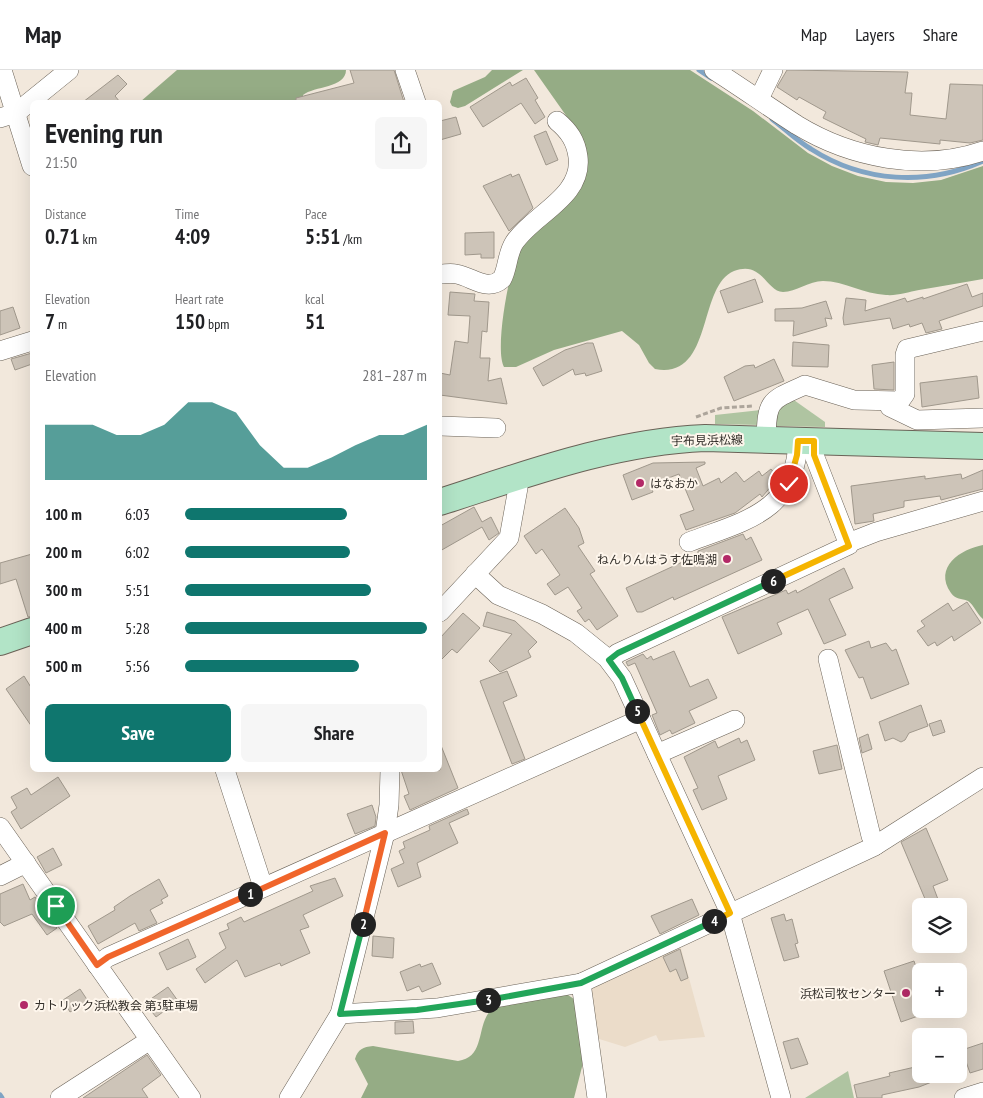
<!DOCTYPE html>
<meta charset="utf-8">
<style>
:root{--surface:#fff;--page:#f6f6f6;--text:#202124;--muted:#757577;--line:#e0e0e0;--accent:#0f766e}
body{margin:0;font-family:"PT Sans Narrow","Noto Sans JP",sans-serif;background:var(--page);color:var(--text);height:100vh;display:flex;flex-direction:column;font-size:19px;white-space:nowrap}
*{box-sizing:border-box;margin:0}
p{font-size:16px;color:var(--muted)}
.icon{flex:none;width:28px;height:28px;fill:none;stroke:currentColor;stroke-width:2;stroke-linecap:round;stroke-linejoin:round}
.map{position:relative;flex:1;overflow:hidden}
.sheet{position:absolute;left:30px;top:30px;width:412px;height:672px;display:flex;flex-direction:column;background:var(--surface);border-radius:8px;box-shadow:0 5px 20px #0002}
.sheet>*{flex:none}
.controls{position:absolute;left:912px;top:828px;display:grid;gap:10px}
.controls a{display:grid;place-items:center;width:55px;height:55px;border-radius:8px;background:var(--surface);box-shadow:0 5px 20px #0002;font-size:25px}
.pin{position:absolute;display:grid;place-items:center;width:42px;height:42px;color:#fff;margin:-21px;border:2px solid #fff;border-radius:50%;box-shadow:0 1px 5px #0007}
.km{position:absolute;width:25px;height:25px;margin:-12px;border-radius:50%;background:#222;color:#fff;font-size:14px;line-height:25px;text-align:center}
.round{display:grid;place-items:center;flex:none;width:52px;height:52px;border-radius:8px;background:var(--page)}
.summary{display:flex;align-items:center;justify-content:space-between;height:85px;padding:0 15px}
h1{font-size:28px;font-weight:600;line-height:38px}
.figures{display:grid;grid-template-columns:repeat(3,1fr);gap:8px;height:85px;padding:5px 15px}
.figures div{display:grid;align-content:center}
.figures b{font-size:21px;font-weight:600}
.figures small{font-size:14px;font-weight:400}
.figures p{font-size:14px}
.chart{height:140px;padding:10px 15px}
.chart p{display:flex;justify-content:space-between}
.chart svg{width:100%;height:90px;margin-top:5px;fill:var(--accent);opacity:.7}
.action{display:flex;gap:10px;margin-top:auto;padding:10px 15px}
.action a{flex:1;height:58px;border-radius:8px;background:var(--accent);color:#fff;font-size:20px;font-weight:600;line-height:58px;text-align:center}
.action a+a{background:var(--page);color:var(--text)}
ul{padding:0 15px;list-style:none;font-size:16px}
li{display:grid;grid-template-columns:80px 60px 1fr;align-items:center;height:38px}
li i{height:12px;border-radius:6px;background:var(--accent)}
header{display:flex;align-items:center;gap:30px;box-sizing:border-box;height:70px;padding:0 25px;background:var(--surface);border-bottom:1px solid var(--line)}
header strong{font-size:24px}
nav{display:flex;gap:28px;margin-inline-start:auto;font-size:18px}
.map>svg:first-child{display:block}
.built{fill:#ebdcc9}
.green{fill:#afc4a1}
.forest{fill:#95ac85}
.lines{fill:none;stroke-linecap:round;stroke-linejoin:round}
.stream{stroke:#80a4c4;stroke-width:5}
.building{fill:#cdc4b8;stroke:#a0988c}
.street-casing{stroke:#6a6257;stroke-width:20}
.secondary-casing{stroke:#6a6257;stroke-width:28}
.path{stroke:#ada59b;stroke-width:3;stroke-dasharray:5 2.5;stroke-linecap:butt}
.street{stroke:#fff;stroke-width:19}
.secondary{stroke:#b2e4c7;stroke-width:26}
.split-1-casing{stroke:#fff;stroke-width:10}
.split-2-casing{stroke:#fff;stroke-width:10}
.split-3-casing{stroke:#fff;stroke-width:10}
.split-4-casing{stroke:#fff;stroke-width:10}
.split-5-casing{stroke:#fff;stroke-width:10}
.split-6-casing{stroke:#fff;stroke-width:10}
.split-7-casing{stroke:#fff;stroke-width:10}
.split-1{stroke:#f0652b;stroke-width:6}
.split-2{stroke:#f0652b;stroke-width:6}
.split-3{stroke:#22a559;stroke-width:6}
.split-4{stroke:#22a559;stroke-width:6}
.split-5{stroke:#f5b400;stroke-width:6}
.split-6{stroke:#22a559;stroke-width:6}
.split-7{stroke:#f5b400;stroke-width:6}
.poi-dot{fill:#b32967;stroke:#fef6ec;stroke-width:2}
.labels{text-anchor:middle;dominant-baseline:central;stroke-width:4;stroke-linejoin:round;paint-order:stroke}
.street-label{font-size:12px;fill:#332f2a;stroke:#fef6ec}
.poi-label{font-size:12px;fill:#332f2a;stroke:#fef6ec;text-anchor:start}
</style>
<header>
<strong>Map</strong>
<nav><a>Map</a><a>Layers</a><a>Share</a></nav>
</header>
<div class="map">
<svg width="983" height="1028" viewBox="0 0 983 1028">
<rect width="100%" height="100%" fill="#f2e8dc"/>
<!-- built -->
<path class="built" d="M 680,875 L 705,967 L 659,971 L 656,965 L 625,977 L 596,968 L 590,917 Z"/>
<!-- green -->
<g class="green">
<path d="M 791,328 L 825,352 L 825,357 L 772,356 L 773,344 Z"/>
<path d="M 761,340 L 760,355 L 715,354 L 715,345 Z"/>
<path d="M 848,1001 L 854,1028 L 805,1028 Z"/>
</g>
<!-- forest -->
<g class="forest">
<path d="M 177,0 L 346,0 C 346,18 314,16 303,25 L 303,32 L 140,32 Z"/>
<path d="M 492,0 L 523,0 L 465,36 L 458,38 L 452,36 L 450,32 L 453,21 L 485,7 Z"/>
<path d="M 534,0 L 690,0 L 753,41 L 808,83 L 832,96 L 858,106 L 886,112 L 913,113 L 941,110 L 983,96 L 983,209 C 962,213 941,216 919,220 C 908,222 897,226 886,225 C 864,224 844,211 823,211 C 809,211 796,222 783,222 C 766,221 762,190 734,201 C 697,216 714,310 655,299 L 649,293 L 639,275 L 622,261 L 554,280 L 516,297 L 504,297 C 494,279 510,195 520,176 C 527,165 560,139 571,128 L 572,54 Z"/>
<path d="M 983,475 L 983,549 C 977,544 974,535 968,531 C 961,528 956,530 951,523 C 933,497 961,479 983,475 Z"/>
<path d="M 560,924 L 568,925 L 574,929 L 583,993 L 574,1028 L 361,1028 L 368,1014 L 355,989 C 358,979 363,977 373,976 L 458,991 C 487,987 475,953 493,938 Z"/>
</g>
<g class="lines">
<!-- stream -->
<g class="stream">
<path d="M 699,0 L 711,8"/>
<path d="M 772,49 C 785,59 797,71 811,79 C 864,113 927,116 983,91"/>
<path d="M 0,1025 L 2,1028"/>
</g>
</g>
<!-- building -->
<g class="building">
<path d="M 350,0 L 394,0 L 404,32 L 296,32 L 296,28 L 354,13 Z"/>
<path d="M 787,0 L 908,2 L 905,23 L 912,23 L 910,45 L 946,49 L 950,14 L 983,15 L 983,70 L 970,73 L 940,70 L 940,74 L 880,68 L 878,75 L 865,72 L 866,69 L 823,48 L 826,42 L 799,27 L 797,30 L 777,17 Z"/>
<path d="M 118,5 L 127,14 L 115,26 L 120,32 L 83,32 Z"/>
<path d="M 526,8 L 538,28 L 535,30 L 545,47 L 535,54 L 521,33 L 483,57 L 470,37 L 510,12 L 512,16 Z"/>
<path d="M 456,47 L 461,64 L 440,70 L 440,51 Z"/>
<path d="M 546,61 L 558,90 L 546,95 L 534,66 Z"/>
<path d="M 511,104 L 512,107 L 519,104 L 533,138 L 509,161 L 483,116 Z"/>
<path d="M 494,162 L 494,188 L 481,188 L 481,184 L 465,185 L 465,163 Z"/>
<path d="M 755,209 L 763,232 L 728,243 L 720,221 Z"/>
<path d="M 967,214 L 972,227 L 983,223 L 983,236 L 939,251 L 942,259 L 926,263 L 922,253 L 910,257 L 909,254 L 893,259 L 890,248 L 844,255 L 843,248 L 846,228 L 866,230 L 865,241 L 905,228 L 907,232 L 923,227 L 923,229 Z"/>
<path d="M 450,222 L 475,224 L 474,231 L 489,232 L 487,262 L 482,261 L 480,288 L 490,288 L 488,311 L 501,308 L 507,334 L 440,325 L 440,303 L 450,305 L 455,271 L 468,273 L 470,246 L 448,245 Z"/>
<path d="M 826,231 L 832,249 L 825,248 L 827,256 L 793,266 L 794,251 L 775,251 L 775,239 L 802,238 Z"/>
<path d="M 13,237 L 20,258 L 0,265 L 0,241 Z"/>
<path d="M 793,272 L 829,275 L 828,297 L 792,296 Z"/>
<path d="M 587,273 L 593,273 L 602,301 L 586,306 L 585,303 L 575,305 L 573,299 L 543,316 L 533,298 L 565,280 Z"/>
<path d="M 32,283 L 32,294 L 15,300 L 11,289 Z"/>
<path d="M 774,289 L 784,311 L 734,331 L 724,307 L 745,296 L 754,295 L 755,298 Z"/>
<path d="M 894,292 L 894,320 L 874,319 L 872,295 Z"/>
<path d="M 977,306 L 979,328 L 922,337 L 920,313 Z"/>
<path d="M 705,392 L 705,394 L 696,398 L 703,416 L 719,408 L 721,413 L 736,402 L 744,412 L 759,401 L 762,406 L 771,399 L 778,408 L 762,427 L 760,424 L 735,443 L 686,460 L 680,445 L 694,440 L 679,404 L 650,415 L 653,422 L 632,430 L 623,405 L 653,393 Z"/>
<path d="M 983,400 L 983,419 L 941,430 L 940,426 L 904,431 L 904,437 L 873,444 L 874,451 L 855,454 L 851,416 L 925,406 L 925,409 L 961,404 L 962,409 Z"/>
<path d="M 474,437 L 482,452 L 491,447 L 499,463 L 489,470 L 482,457 L 440,481 L 440,456 Z"/>
<path d="M 565,438 L 579,458 L 584,473 L 578,476 L 595,501 L 590,504 L 618,546 L 597,560 L 589,549 L 585,552 L 577,541 L 582,538 L 568,517 L 555,525 L 547,514 L 560,505 L 542,479 L 536,484 L 524,466 Z"/>
<path d="M 743,464 L 746,470 L 751,467 L 762,490 L 674,530 L 673,527 L 642,542 L 637,542 L 626,518 L 691,488 L 698,483 L 698,481 Z"/>
<path d="M 32,484 L 32,546 L 28,547 L 16,509 L 0,514 L 0,493 Z"/>
<path d="M 844,498 L 853,518 L 829,529 L 846,565 L 824,574 L 808,539 L 777,553 L 782,564 L 738,584 L 722,547 L 786,520 L 788,524 L 796,520 L 797,523 Z"/>
<path d="M 967,532 L 981,553 L 954,571 L 952,566 L 937,576 L 935,572 L 928,576 L 917,561 L 925,556 L 921,551 L 948,533 L 953,541 Z"/>
<path d="M 487,542 L 515,551 L 537,572 L 528,581 L 531,587 L 500,602 L 489,591 L 512,564 L 483,556 Z"/>
<path d="M 463,543 L 480,558 L 457,583 L 452,579 L 440,591 L 440,568 Z"/>
<path d="M 869,571 L 871,578 L 886,573 L 892,581 L 896,579 L 909,614 L 871,629 L 863,607 L 859,608 L 845,580 Z"/>
<path d="M 674,581 L 690,617 L 708,609 L 717,628 L 689,641 L 695,653 L 672,664 L 670,660 L 660,665 L 652,645 L 657,643 L 635,593 L 628,596 L 626,592 L 643,584 L 647,589 L 651,586 L 653,590 Z"/>
<path d="M 507,601 L 517,626 L 503,632 L 525,689 L 512,694 L 480,611 Z"/>
<path d="M 24,606 L 32,619 L 32,657 L 6,619 Z"/>
<path d="M 921,635 L 928,656 L 909,663 L 905,670 L 901,672 L 893,668 L 885,671 L 879,652 Z"/>
<path d="M 941,650 L 945,662 L 933,666 L 929,654 Z"/>
<path d="M 868,664 L 872,679 L 862,683 L 859,668 Z"/>
<path d="M 739,668 L 741,673 L 747,670 L 755,690 L 718,706 L 727,729 L 702,740 L 693,720 L 698,718 L 684,687 L 715,671 L 718,678 Z"/>
<path d="M 440,673 L 458,718 L 410,740 L 404,726 L 409,724 L 401,700 L 440,700 Z"/>
<path d="M 837,675 L 842,699 L 819,704 L 813,681 Z"/>
<path d="M 58,707 L 70,726 L 21,759 L 11,742 L 17,738 L 11,727 L 27,718 L 31,725 Z"/>
<path d="M 372,735 L 376,747 L 375,756 L 355,764 L 347,744 Z"/>
<path d="M 467,739 L 469,744 L 449,753 L 458,773 L 417,793 L 421,807 L 398,817 L 391,799 L 404,793 L 399,781 L 405,778 L 403,772 L 430,760 L 429,756 Z"/>
<path d="M 926,758 L 948,810 L 933,816 L 939,832 L 928,836 L 901,772 Z"/>
<path d="M 53,778 L 62,795 L 46,803 L 37,787 Z"/>
<path d="M 335,808 L 343,826 L 303,845 L 309,857 L 300,860 L 310,883 L 281,896 L 280,893 L 245,907 L 237,890 L 205,913 L 196,899 L 226,878 L 219,863 L 229,859 L 227,854 L 241,847 L 244,852 L 313,821 L 310,816 Z"/>
<path d="M 159,809 L 168,826 L 161,830 L 163,833 L 150,840 L 157,853 L 139,861 L 135,853 L 98,874 L 88,856 L 115,840 L 114,837 L 130,826 Z"/>
<path d="M 23,814 L 30,830 L 35,827 L 57,858 L 47,865 L 32,844 L 4,856 L 0,852 L 0,824 Z"/>
<path d="M 692,829 L 699,845 L 660,864 L 651,846 Z"/>
<path d="M 784,844 L 786,851 L 792,849 L 798,873 L 795,874 L 799,887 L 784,891 L 771,848 Z"/>
<path d="M 373,866 L 394,868 L 393,888 L 372,886 Z"/>
<path d="M 188,869 L 196,887 L 167,900 L 159,883 Z"/>
<path d="M 680,879 L 688,908 L 681,911 L 676,899 L 670,902 L 663,887 Z"/>
<path d="M 914,891 L 921,912 L 921,945 L 901,952 L 884,901 Z"/>
<path d="M 432,893 L 441,914 L 422,922 L 419,916 L 407,921 L 400,902 L 420,894 L 421,897 Z"/>
<path d="M 168,917 L 178,931 L 156,947 L 145,933 Z"/>
<path d="M 80,919 L 88,931 L 70,942 L 63,930 Z"/>
<path d="M 413,951 L 414,963 L 395,964 L 395,952 Z"/>
<path d="M 798,968 L 808,994 L 791,999 L 783,972 Z"/>
<path d="M 983,973 L 983,999 L 970,1003 L 962,980 Z"/>
<path d="M 147,985 L 161,1005 L 142,1019 L 148,1028 L 83,1028 Z"/>
<path d="M 915,997 L 916,1004 L 947,1004 L 947,1006 L 919,1017 L 882,1025 L 882,1028 L 857,1028 L 854,1015 L 890,1006 L 889,1003 Z"/>
</g>
<g class="lines">
<defs>
<g id="street">
<path d="M 2,0 L 32,96"/>
<path d="M 405,0 L 416,32"/>
<path d="M 714,0 C 742,18 769,37 797,55 C 851,88 922,102 983,81"/>
<path d="M 759,29 L 773,0"/>
<path d="M 0,48 L 16,43 L 69,0"/>
<path d="M 440,204 C 445,204 451,203 456,204 C 473,207 487,222 502,209 C 508,198 507,184 514,173 C 533,144 583,127 578,87 C 576,71 569,61 557,51"/>
<path d="M 0,281 L 32,271"/>
<path d="M 890,332 L 890,337 L 917,350 L 983,348"/>
<path d="M 440,356 L 496,358"/>
<path d="M 766,370 C 767,330 769,331 805,315 L 854,330 L 900,331 L 905,324 L 905,285 L 907,279 L 983,261"/>
<path d="M 689,472 C 744,451 796,442 798,371"/>
<path d="M 848,473 L 876,462 L 983,431"/>
<path d="M 475,504 L 498,525 L 542,544 L 576,563 L 607,588 L 622,608 L 730,843 L 781,1028"/>
<path d="M 440,542 L 509,468 L 518,418 L 515,408"/>
<path d="M 828,589 L 871,766 L 876,775"/>
<path d="M 609,590 L 618,583 L 849,475 L 814,385 L 814,371"/>
<path d="M 657,684 L 735,650"/>
<path d="M 225,700 L 263,817"/>
<path d="M 0,757 L 191,1028"/>
<path d="M 0,806 L 26,793"/>
<path d="M 97,895 L 108,887 L 641,649"/>
<path d="M 581,913 L 597,1028"/>
<path d="M 340,944 L 437,938 L 581,913 L 873,777 L 983,707"/>
<path d="M 60,1028 L 150,970"/>
<path d="M 289,1028 L 340,944 L 385,763 L 389,735 L 390,700"/>
<path d="M 964,1028 L 983,1022"/>
</g>
<g id="secondary">
<path d="M 440,432 C 527,404 612,372 705,368 L 983,376"/>
<path d="M 0,572 L 32,561"/>
</g>
</defs>
<!-- street casing -->
<use href="#street" class="street-casing"/>
<!-- secondary casing -->
<use href="#secondary" class="secondary-casing"/>
<!-- path -->
<path class="path" d="M 696,347 L 721,338 L 753,336"/>
<!-- street -->
<use href="#street" class="street"/>
<!-- secondary -->
<use href="#secondary" class="secondary"/>
</g>
<g class="lines">
<defs>
<path id="split-1" d="M 56,836 L 97,895 L 108,887 L 250,824"/>
<path id="split-2" d="M 250,824 L 385,763 L 363,854"/>
<path id="split-3" d="M 363,854 L 340,944 L 417,940 L 488,930"/>
<path id="split-4" d="M 488,930 L 581,913 L 714,851"/>
<path id="split-5" d="M 637,641 L 730,843 L 714,851"/>
<path id="split-6" d="M 637,641 L 622,608 L 609,590 L 618,583 L 773,511"/>
<path id="split-7" d="M 773,511 L 849,476 L 814,385 L 814,371 L 798,371 L 797,385 L 789,414"/>
</defs>
<!-- split-1 casing -->
<use href="#split-1" class="split-1-casing"/>
<!-- split-2 casing -->
<use href="#split-2" class="split-2-casing"/>
<!-- split-3 casing -->
<use href="#split-3" class="split-3-casing"/>
<!-- split-4 casing -->
<use href="#split-4" class="split-4-casing"/>
<!-- split-5 casing -->
<use href="#split-5" class="split-5-casing"/>
<!-- split-6 casing -->
<use href="#split-6" class="split-6-casing"/>
<!-- split-7 casing -->
<use href="#split-7" class="split-7-casing"/>
<!-- split-1 -->
<use href="#split-1" class="split-1"/>
<!-- split-2 -->
<use href="#split-2" class="split-2"/>
<!-- split-3 -->
<use href="#split-3" class="split-3"/>
<!-- split-4 -->
<use href="#split-4" class="split-4"/>
<!-- split-5 -->
<use href="#split-5" class="split-5"/>
<!-- split-6 -->
<use href="#split-6" class="split-6"/>
<!-- split-7 -->
<use href="#split-7" class="split-7"/>
</g>
<!-- markers -->
<g class="poi-dot">
<circle cx="640" cy="413" r="5"/>
<circle cx="727" cy="489" r="5"/>
<circle cx="906" cy="923" r="5"/>
<circle cx="24" cy="935" r="5"/>
</g>
<g class="labels">
<!-- street labels -->
<g class="street-label">
<text transform="translate(707 370) rotate(-1)">宇布見浜松線</text>
</g>
<!-- poi labels -->
<g class="poi-label">
<text x="650" y="413">はなおか</text>
<text x="717" y="489" text-anchor="end">ねんりんはうす佐鳴湖</text>
<text x="896" y="923" text-anchor="end">浜松司牧センター</text>
<text x="34" y="935">カトリック浜松教会 第3駐車場</text>
</g>
</g>
</svg>
<div class="controls">
<a><svg class="icon" aria-label="layers" viewBox="0 0 24 24"><path d="M12 4l9 5-9 5-9-5zM3 14l9 5 9-5"/></svg></a>
<a>+</a>
<a>−</a>
</div>
<div class="pin" style="left:56px;top:836px;background:#1e9e55"><svg class="icon" aria-label="arrive" viewBox="0 0 24 24"><path d="M6 21V4h12l-3 4 3 4H6"/></svg></div>
<div class="pin" style="left:789px;top:414px;background:#d93025"><svg class="icon" aria-label="check" viewBox="0 0 24 24"><path d="M5 12l5 5 9-10"/></svg></div>
<b class="km" style="left:250px;top:824px">1</b>
<b class="km" style="left:363px;top:854px">2</b>
<b class="km" style="left:488px;top:930px">3</b>
<b class="km" style="left:714px;top:851px">4</b>
<b class="km" style="left:637px;top:641px">5</b>
<b class="km" style="left:773px;top:511px">6</b>
<section class="sheet">
<div class="summary"><div><h1>Evening run</h1><p>21:50</p></div><a class="round"><svg class="icon" aria-label="share" viewBox="0 0 24 24"><path d="M12 15V3M7 8l5-5 5 5M5 13v7h14v-7"/></svg></a></div>
<div class="figures">
<div><p>Distance</p><b>0.71<small> km</small></b></div>
<div><p>Time</p><b>4:09</b></div>
<div><p>Pace</p><b>5:51<small> /km</small></b></div>
</div>
<div class="figures">
<div><p>Elevation</p><b>7<small> m</small></b></div>
<div><p>Heart rate</p><b>150<small> bpm</small></b></div>
<div><p>kcal</p><b>51</b></div>
</div>
<div class="chart"><p><span>Elevation</span>281–287 m</p>
<svg viewBox="0 0 160 44" preserveAspectRatio="none"><path d="M0 44V17L10 17L20 17L30 22L40 22L50 17L60 6L70 6L80 11L90 27L100 38L110 38L120 33L130 27L140 22L150 22L160 17V44z"/></svg>
</div>
<ul>
<li><b>100 m</b>6:03<i style="width:67%"></i></li>
<li><b>200 m</b>6:02<i style="width:68%"></i></li>
<li><b>300 m</b>5:51<i style="width:77%"></i></li>
<li><b>400 m</b>5:28<i style="width:100%"></i></li>
<li><b>500 m</b>5:56<i style="width:72%"></i></li>
</ul>
<div class="action"><a>Save</a><a>Share</a></div>
</section>
</div>
